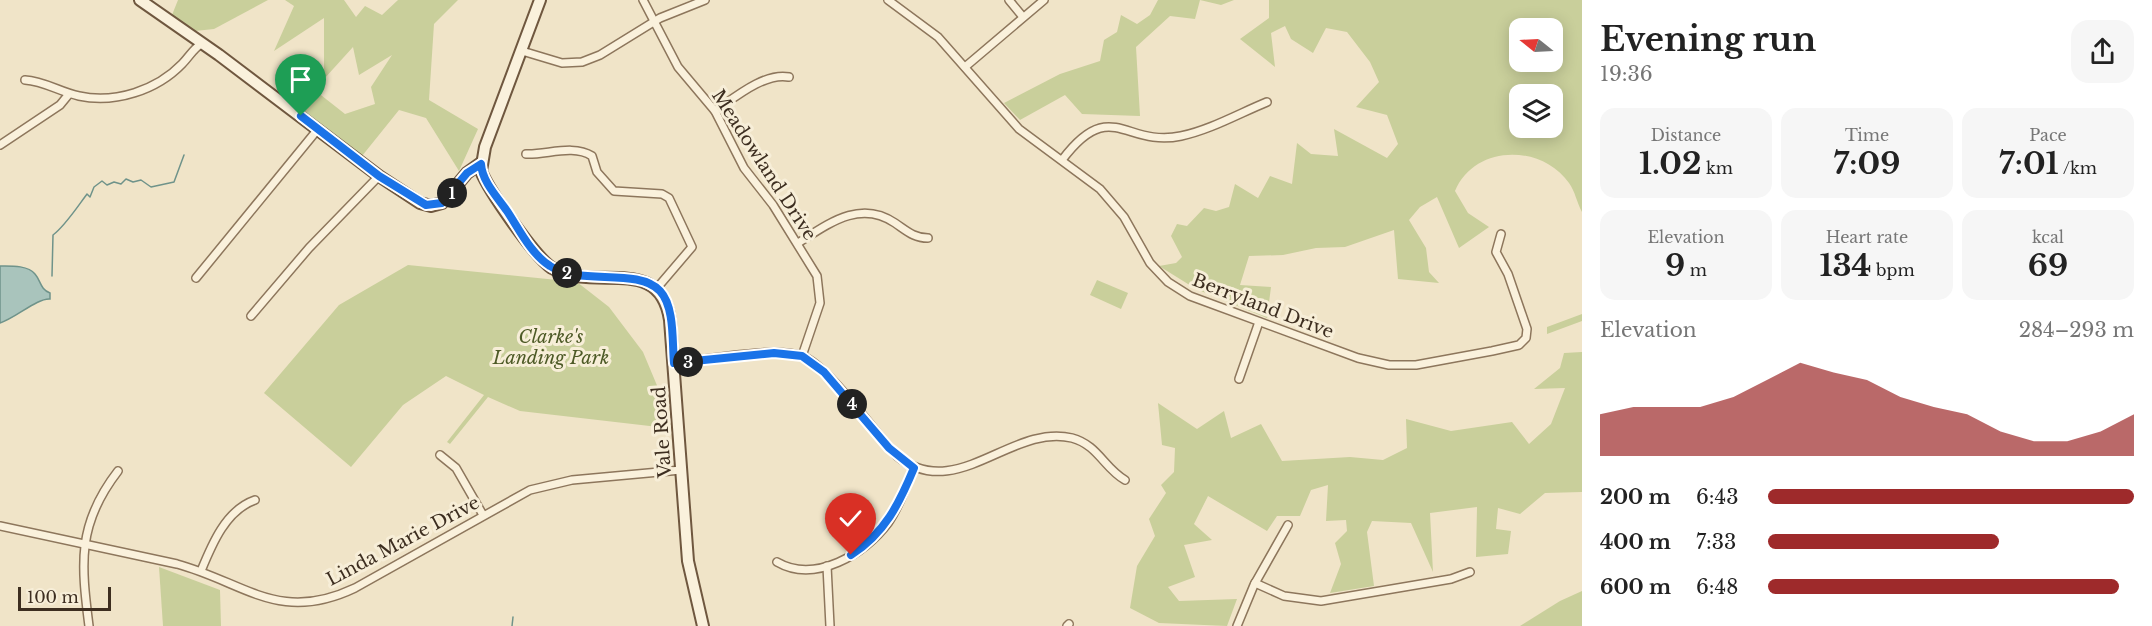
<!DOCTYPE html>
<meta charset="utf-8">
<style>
:root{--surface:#fff;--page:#f6f6f6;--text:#222;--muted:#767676;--accent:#9e2a2b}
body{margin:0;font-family:"Libre Baskerville",serif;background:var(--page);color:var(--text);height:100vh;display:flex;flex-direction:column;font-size:22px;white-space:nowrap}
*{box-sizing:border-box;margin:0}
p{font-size:20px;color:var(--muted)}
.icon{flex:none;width:33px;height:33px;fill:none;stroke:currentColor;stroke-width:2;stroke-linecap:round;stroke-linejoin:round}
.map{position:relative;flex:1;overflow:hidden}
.drawer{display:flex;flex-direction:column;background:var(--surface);width:570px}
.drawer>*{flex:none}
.needle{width:39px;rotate:288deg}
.fabs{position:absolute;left:1509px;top:18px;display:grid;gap:12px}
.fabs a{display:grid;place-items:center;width:54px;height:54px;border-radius:12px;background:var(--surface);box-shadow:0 3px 15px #0003;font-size:30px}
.scale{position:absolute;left:18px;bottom:15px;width:93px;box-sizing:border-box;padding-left:6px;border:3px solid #3d2e20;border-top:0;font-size:16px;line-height:21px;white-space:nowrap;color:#3d2e20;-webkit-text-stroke:4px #f7eed8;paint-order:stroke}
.pin{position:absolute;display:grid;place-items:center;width:51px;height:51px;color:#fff;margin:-62px -26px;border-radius:50% 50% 50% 0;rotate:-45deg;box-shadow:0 0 6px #0007}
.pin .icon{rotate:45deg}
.km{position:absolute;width:30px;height:30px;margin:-15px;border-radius:50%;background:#222;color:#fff;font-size:16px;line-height:30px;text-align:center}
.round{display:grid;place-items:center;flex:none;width:63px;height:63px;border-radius:18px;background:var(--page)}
.summary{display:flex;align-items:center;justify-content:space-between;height:102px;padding:0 18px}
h1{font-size:33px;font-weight:700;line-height:45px}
.metrics{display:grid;grid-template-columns:repeat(3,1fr);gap:9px;height:102px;padding:6px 18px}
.metrics div{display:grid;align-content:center;border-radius:15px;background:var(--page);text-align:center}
.metrics b{font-size:30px;font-weight:700}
.metrics small{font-size:16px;font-weight:400}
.metrics p{font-size:16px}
.chart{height:168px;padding:12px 18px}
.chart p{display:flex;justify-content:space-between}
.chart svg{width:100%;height:108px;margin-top:6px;fill:var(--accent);opacity:.7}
ul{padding:0 18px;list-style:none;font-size:20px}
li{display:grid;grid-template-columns:96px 72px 1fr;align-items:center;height:45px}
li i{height:15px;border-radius:8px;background:var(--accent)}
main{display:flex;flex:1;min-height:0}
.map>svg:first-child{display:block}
.green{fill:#c9cf9b;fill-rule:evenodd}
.water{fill:#a9c4bc;stroke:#6f938a;stroke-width:1.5}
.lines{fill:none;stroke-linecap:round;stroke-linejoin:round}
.stream{stroke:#6f938a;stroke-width:1.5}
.street-casing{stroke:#8d765c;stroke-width:10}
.secondary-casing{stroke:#6f573f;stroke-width:14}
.street{stroke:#faf1dc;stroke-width:7}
.secondary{stroke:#faf1dc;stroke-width:10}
.route-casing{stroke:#fff;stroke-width:12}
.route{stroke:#1a73e8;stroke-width:8}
.labels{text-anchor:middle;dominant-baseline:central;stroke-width:6;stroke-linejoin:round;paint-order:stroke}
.street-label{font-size:18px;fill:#3d2e20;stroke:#f7eed8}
.park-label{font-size:18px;font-style:italic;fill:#4d5a26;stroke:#f7eed8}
</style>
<main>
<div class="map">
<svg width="1582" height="626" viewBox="0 0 1582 626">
<rect width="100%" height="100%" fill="#f0e4c8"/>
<!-- green -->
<g class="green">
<path d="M 178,0 L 268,0 L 214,29 L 195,31 L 172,15 Z"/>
<path d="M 285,0 L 344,0 L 356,17 L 365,6 L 382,15 L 398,0 L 458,0 L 434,24 L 429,100 L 478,129 L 459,171 L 426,118 L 399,110 L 362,156 L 282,94 L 298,77 L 345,114 L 375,104 L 371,87 L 392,55 L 359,75 L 353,47 L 324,79 L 324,18 L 274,51 L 294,6 Z"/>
<path d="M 1158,0 L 1234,0 L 1221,5 L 1200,0 L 1195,19 L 1170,16 L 1136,47 L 1140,116 L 1082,114 L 1065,95 L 1020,120 L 1004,103 L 1060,74 L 1100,61 L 1104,40 L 1117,32 L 1121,15 L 1137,24 L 1150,15 Z"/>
<path d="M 1269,0 L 1582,0 L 1582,212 C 1577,203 1575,191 1569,183 C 1540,143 1474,145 1455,191 L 1468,213 L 1489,227 L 1459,248 L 1437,197 L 1420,207 L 1409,220 L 1426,248 L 1429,272 L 1439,283 L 1398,279 L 1394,230 L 1345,247 L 1316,248 L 1283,255 L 1249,256 L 1240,285 L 1271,287 L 1267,318 L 1196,289 L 1159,266 L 1176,263 L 1182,257 L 1171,236 L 1177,224 L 1187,226 L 1204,208 L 1216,211 L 1229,207 L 1235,184 L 1258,198 L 1270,176 L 1292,184 L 1297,143 L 1311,154 L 1338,156 L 1334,129 L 1387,158 L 1398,144 L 1387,115 L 1356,107 L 1379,82 L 1370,62 L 1347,32 L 1326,28 L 1313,53 L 1291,39 L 1285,26 L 1271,33 L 1275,67 L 1240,39 L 1269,18 ZM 1520,28 L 1552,28 L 1552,62 L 1520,62 ZM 1520,94 L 1552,94 L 1552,128 L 1520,128 Z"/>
<path d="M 408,265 L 577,282 L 609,307 L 643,352 L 661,395 L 667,428 L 520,411 L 488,397 L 450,444 L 447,442 L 484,395 L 446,376 L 403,405 L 351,467 L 264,393 L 339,305 Z"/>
<path d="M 1097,280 L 1128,293 L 1121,309 L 1090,295 Z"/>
<path d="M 1582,314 L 1582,321 L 1547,334 L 1547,327 Z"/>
<path d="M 1582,352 L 1582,492 L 1545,493 L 1520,514 L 1498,508 L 1496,529 L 1511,531 L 1508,554 L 1476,557 L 1477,507 L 1430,513 L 1433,572 L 1411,523 L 1372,521 L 1367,532 L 1374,586 L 1330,593 L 1341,564 L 1335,543 L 1347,531 L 1346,520 L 1326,521 L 1328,485 L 1311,490 L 1300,516 L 1277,516 L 1267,531 L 1208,496 L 1194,524 L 1212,540 L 1184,545 L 1195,577 L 1168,587 L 1179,601 L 1237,599 L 1227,626 L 1159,623 L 1130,608 L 1137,566 L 1155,536 L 1149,519 L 1166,493 L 1161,485 L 1174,472 L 1175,448 L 1162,445 L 1158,403 L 1197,429 L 1224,411 L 1231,438 L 1261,424 L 1282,461 L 1350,457 L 1383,460 L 1407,448 L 1406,419 L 1451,431 L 1512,422 L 1529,444 L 1551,424 L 1565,388 L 1534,389 L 1560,368 L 1564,353 Z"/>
<path d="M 159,567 L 220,590 L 221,626 L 163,626 Z"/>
<path d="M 1582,591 L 1582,626 L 1520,626 L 1560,601 Z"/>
</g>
<!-- water -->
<path class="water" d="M 0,266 C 10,266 28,265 35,274 C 41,281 40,289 50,293 L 50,299 C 37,298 16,318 0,323 Z"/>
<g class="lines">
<!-- stream -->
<g class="stream">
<path d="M 52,276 L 53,235 C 65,226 78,206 87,194 L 90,197 L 94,187 L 102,181 L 107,185 L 114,182 L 121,184 L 126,179 L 133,182 L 141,180 L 151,187 L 174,182 L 184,155"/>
<path d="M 512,626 L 513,617"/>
</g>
<defs>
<g id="street">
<path d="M 643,0 L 678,67 L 715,111 L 744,168 L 773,205 L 817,276 L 820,303 L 802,356"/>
<path d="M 888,0 L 938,37 L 1019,129 L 1100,189 L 1124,217 L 1150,263 L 1168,282 L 1190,296 L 1358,358 L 1389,365 L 1416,365 L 1492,351 L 1519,345 L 1526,338 L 1527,329 L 1508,274 L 1496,252 L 1501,234"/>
<path d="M 1009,0 L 1023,17"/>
<path d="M 522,51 L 562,63 L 582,62 L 600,55 L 660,18 L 705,0"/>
<path d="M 965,67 L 1044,0"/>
<path d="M 25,80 C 44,81 60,92 79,96 C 115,104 157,90 182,64 C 189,57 193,49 201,44"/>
<path d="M 715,111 C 734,98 765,72 789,77"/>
<path d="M 0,145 L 60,105 L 69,94"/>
<path d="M 526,154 C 547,155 573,144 592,156 L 597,172 L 614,191 L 662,194 L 669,198 L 692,247 L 657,288"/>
<path d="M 1062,160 C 1111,95 1125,148 1181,136 C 1210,130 1240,113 1267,102"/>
<path d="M 798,243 C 828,224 860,199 895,223 C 907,231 914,238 928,238"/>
<path d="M 196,278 L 318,129"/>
<path d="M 251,316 L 309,248 L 379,176"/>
<path d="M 674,363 C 704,360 776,346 802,356 C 829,366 874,432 897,456 C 956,504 1012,423 1072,438 C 1098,445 1104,468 1125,480"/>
<path d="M 1239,379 L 1259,322"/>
<path d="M 440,455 L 456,468 L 483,515"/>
<path d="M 0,526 L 177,564 C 246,583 279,624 355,588 L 530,490 L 572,480 L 681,470"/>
<path d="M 777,562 C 815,584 865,554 888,523 C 900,506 906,486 914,467"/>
<path d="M 827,566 L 830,626"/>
<path d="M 201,571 C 212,544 226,510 255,500"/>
<path d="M 1255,583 L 1284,596 L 1321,601 L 1451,579 L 1470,572"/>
<path d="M 89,626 C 81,563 77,524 118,471"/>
<path d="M 1067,626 L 1069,624"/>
<path d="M 1237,626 L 1254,585 L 1288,525"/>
</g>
<g id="secondary">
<path d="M 140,0 L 219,55 L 379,176 L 420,203 L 431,206 L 442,203 L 467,173 L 481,163"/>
<path d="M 540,0 L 485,147 L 481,171 C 489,191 535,257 552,268 C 595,293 660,253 670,320 L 688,561 L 703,626"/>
</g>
</defs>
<!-- street casing -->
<use href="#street" class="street-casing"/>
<!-- secondary casing -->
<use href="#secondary" class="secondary-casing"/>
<!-- street -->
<use href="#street" class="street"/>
<!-- secondary -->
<use href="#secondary" class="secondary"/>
</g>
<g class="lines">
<defs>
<path id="route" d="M 301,116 L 379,176 L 426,205 L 442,203 L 467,173 L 481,164 C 482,181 497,197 507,211 C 519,229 531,254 550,266 C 580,286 638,267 660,291 C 675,307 672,343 674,363 L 774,353 L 802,356 L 824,372 L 889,448 L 914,468 C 899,504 885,533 851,555"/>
</defs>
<!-- route casing -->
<use href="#route" class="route-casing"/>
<!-- route -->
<use href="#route" class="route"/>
</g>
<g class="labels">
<!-- street labels -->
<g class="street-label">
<text transform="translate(764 165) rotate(57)">Meadowland Drive</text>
<text transform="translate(1263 306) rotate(21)">Berryland Drive</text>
<text transform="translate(662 432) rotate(-94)">Vale Road</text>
<text transform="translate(403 541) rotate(-28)">Linda Marie Drive</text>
</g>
<!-- park labels -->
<g class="park-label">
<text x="551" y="337">Clarke's<tspan x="551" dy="21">Landing Park</tspan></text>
</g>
</g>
</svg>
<div class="fabs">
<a><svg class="needle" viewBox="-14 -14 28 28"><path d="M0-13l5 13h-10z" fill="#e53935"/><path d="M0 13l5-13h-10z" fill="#767676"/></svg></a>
<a><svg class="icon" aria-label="layers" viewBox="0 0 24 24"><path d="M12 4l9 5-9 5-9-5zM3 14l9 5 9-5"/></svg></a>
</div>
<div class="scale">100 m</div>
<div class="pin" style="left:301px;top:116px;background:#1e9e55"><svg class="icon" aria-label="arrive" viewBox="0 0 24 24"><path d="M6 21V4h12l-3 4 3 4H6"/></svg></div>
<div class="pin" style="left:851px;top:555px;background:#d93025"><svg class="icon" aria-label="check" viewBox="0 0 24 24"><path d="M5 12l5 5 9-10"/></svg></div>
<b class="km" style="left:452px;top:193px">1</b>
<b class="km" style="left:567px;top:273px">2</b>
<b class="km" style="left:688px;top:362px">3</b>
<b class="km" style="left:852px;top:404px">4</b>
</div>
<section class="drawer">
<div class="summary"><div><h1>Evening run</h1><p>19:36</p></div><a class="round"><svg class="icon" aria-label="share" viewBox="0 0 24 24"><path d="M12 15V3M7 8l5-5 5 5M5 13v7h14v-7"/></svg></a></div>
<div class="metrics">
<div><p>Distance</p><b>1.02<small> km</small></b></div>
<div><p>Time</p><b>7:09</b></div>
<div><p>Pace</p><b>7:01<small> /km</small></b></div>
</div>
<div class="metrics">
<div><p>Elevation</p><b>9<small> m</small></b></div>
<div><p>Heart rate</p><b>134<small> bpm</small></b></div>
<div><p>kcal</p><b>69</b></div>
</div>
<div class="chart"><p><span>Elevation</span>284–293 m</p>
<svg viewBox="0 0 160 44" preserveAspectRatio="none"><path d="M0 44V27L10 24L20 24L30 24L40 20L50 13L60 6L70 10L80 13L90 20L100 24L110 27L120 34L130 38L140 38L150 34L160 27V44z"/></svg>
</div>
<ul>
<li><b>200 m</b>6:43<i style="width:100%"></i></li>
<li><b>400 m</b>7:33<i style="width:63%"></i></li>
<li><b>600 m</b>6:48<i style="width:96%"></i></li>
</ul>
</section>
</main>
